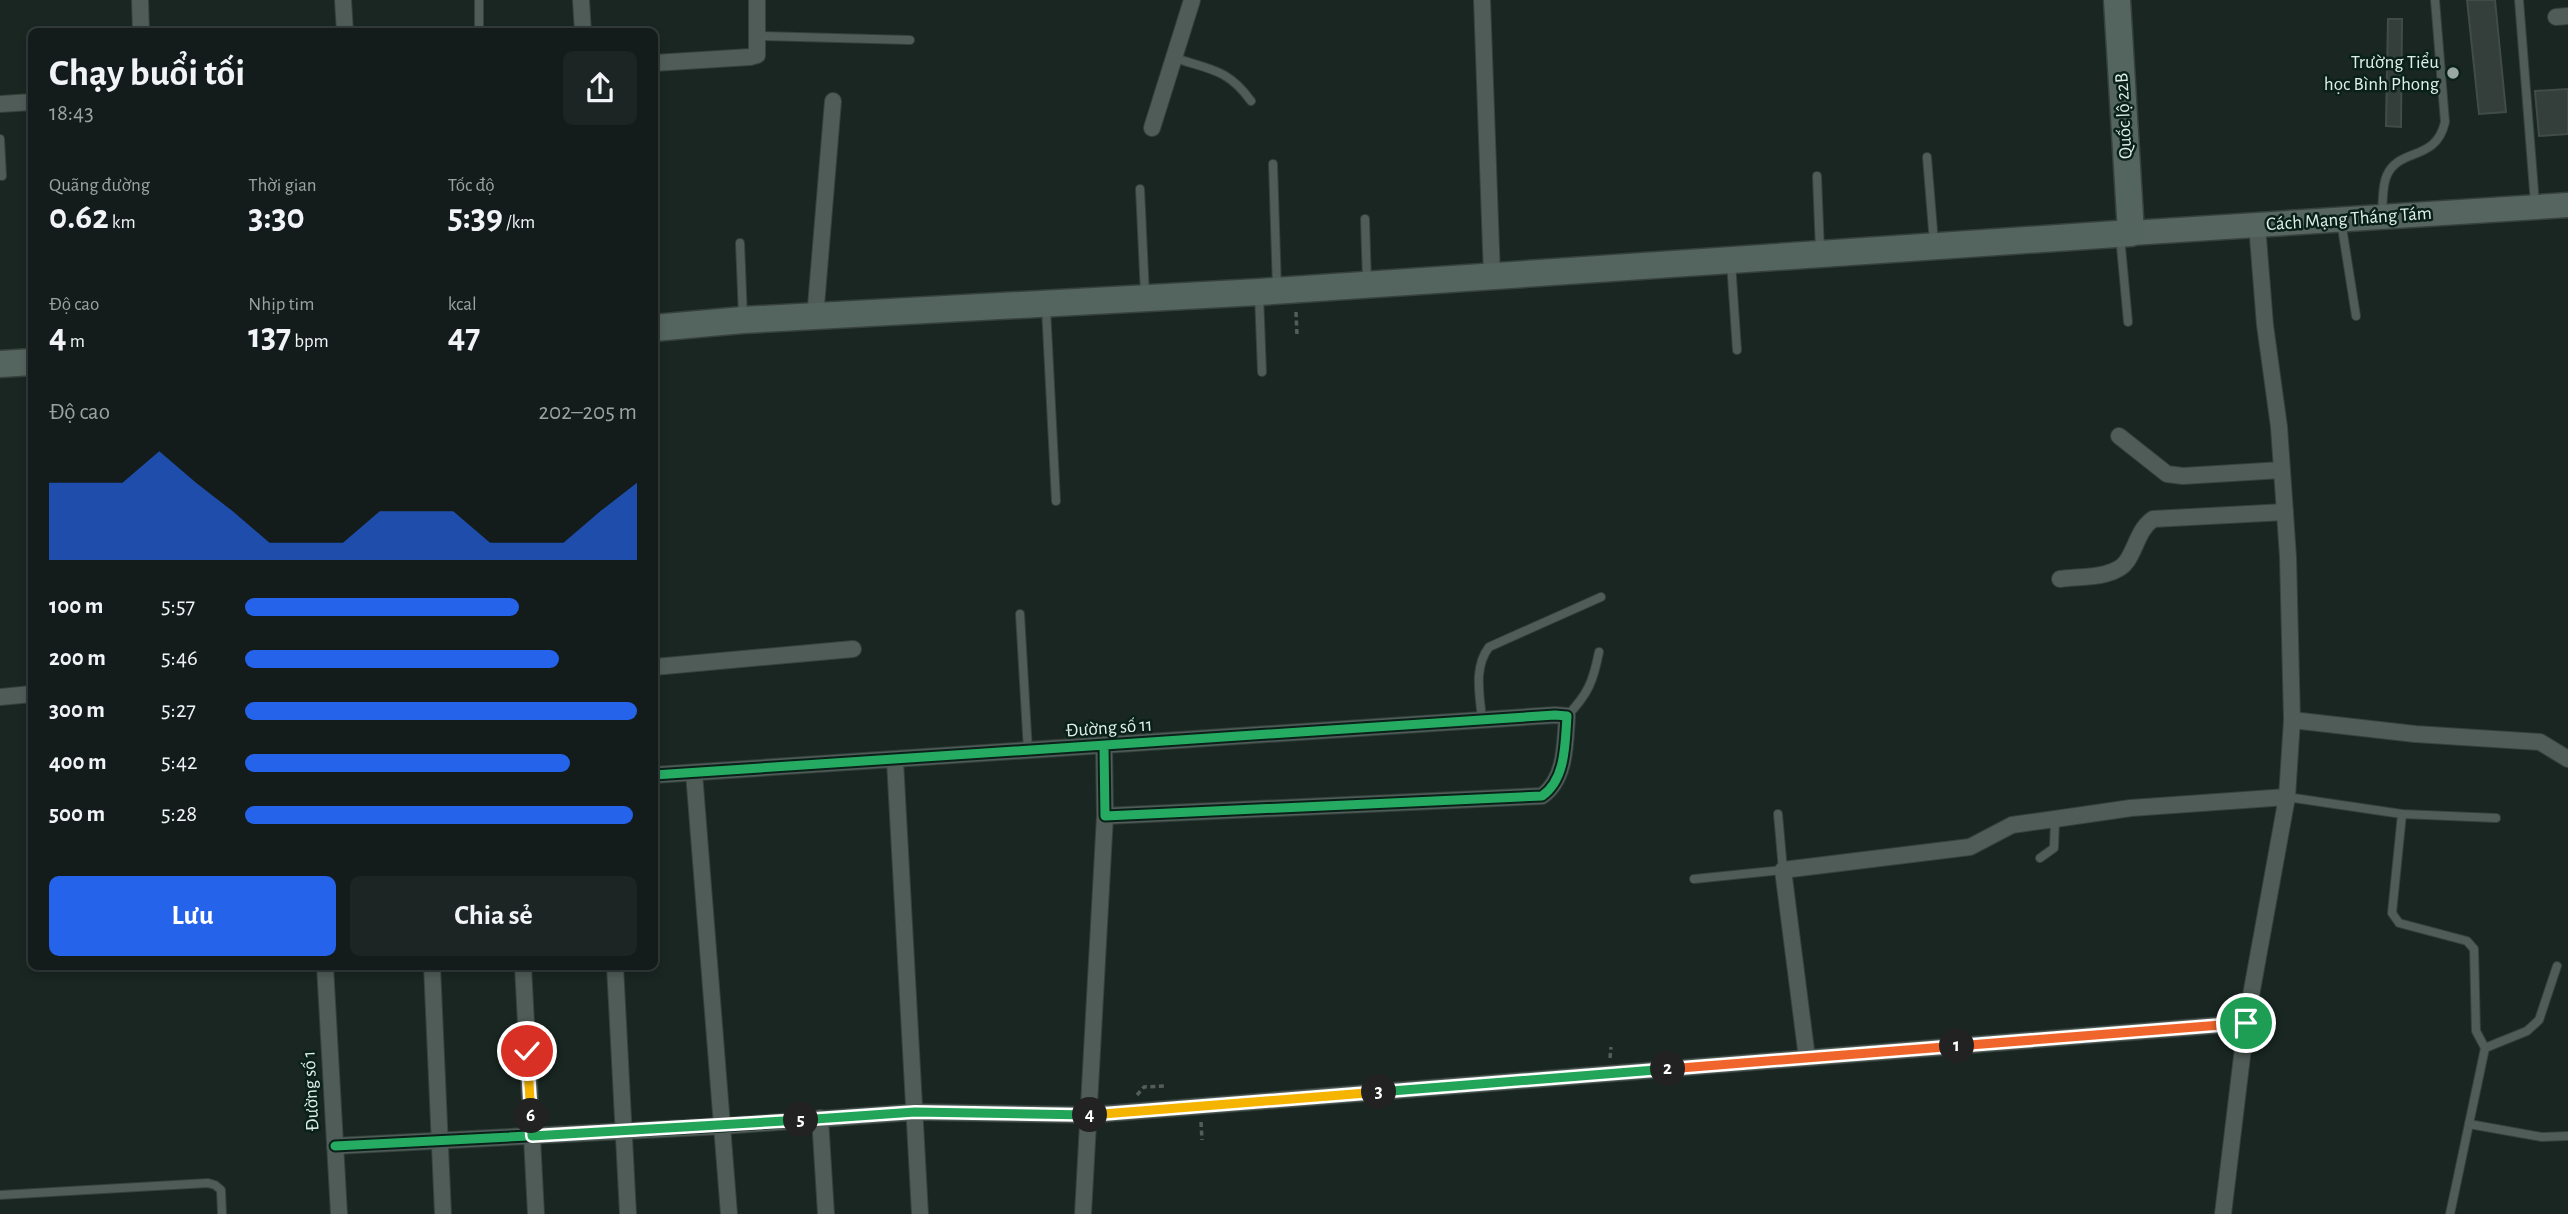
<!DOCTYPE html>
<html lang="vi">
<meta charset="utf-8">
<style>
:root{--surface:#131c1a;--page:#1c2523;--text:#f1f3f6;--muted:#9da1a2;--line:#323a39;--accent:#2563eb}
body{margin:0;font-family:"Alegreya Sans",sans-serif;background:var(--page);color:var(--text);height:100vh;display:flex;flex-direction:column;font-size:26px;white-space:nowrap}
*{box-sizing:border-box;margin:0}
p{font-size:23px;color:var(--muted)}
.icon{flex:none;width:38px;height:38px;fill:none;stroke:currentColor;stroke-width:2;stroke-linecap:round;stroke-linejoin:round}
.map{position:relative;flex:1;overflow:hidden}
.sheet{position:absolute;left:28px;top:28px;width:630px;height:942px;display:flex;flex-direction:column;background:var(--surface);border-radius:10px;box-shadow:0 4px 10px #0003,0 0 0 2px var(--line)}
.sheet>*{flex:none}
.pin{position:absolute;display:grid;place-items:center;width:60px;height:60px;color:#fff;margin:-30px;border:4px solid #fff;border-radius:50%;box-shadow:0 2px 7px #0007}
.km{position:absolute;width:35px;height:35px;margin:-18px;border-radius:50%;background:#222;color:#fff;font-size:19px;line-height:35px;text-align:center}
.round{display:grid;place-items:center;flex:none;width:74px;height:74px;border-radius:10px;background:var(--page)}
.overview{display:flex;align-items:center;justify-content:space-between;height:119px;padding:0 21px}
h1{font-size:38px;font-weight:600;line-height:52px}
.stats{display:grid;grid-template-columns:repeat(3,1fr);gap:10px;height:119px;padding:7px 21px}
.stats div{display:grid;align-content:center}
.stats b{font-size:35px;font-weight:600}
.stats small{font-size:19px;font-weight:400}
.stats p{font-size:19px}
.chart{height:196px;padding:14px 21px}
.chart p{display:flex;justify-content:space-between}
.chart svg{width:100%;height:126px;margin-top:7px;fill:var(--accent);opacity:.7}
.primary-button{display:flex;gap:14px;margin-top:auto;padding:14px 21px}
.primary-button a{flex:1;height:80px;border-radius:10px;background:var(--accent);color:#fff;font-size:28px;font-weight:600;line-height:80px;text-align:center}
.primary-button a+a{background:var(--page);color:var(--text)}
ul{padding:0 21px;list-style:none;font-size:23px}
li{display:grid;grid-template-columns:112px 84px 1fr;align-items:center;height:52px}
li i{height:18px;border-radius:9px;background:var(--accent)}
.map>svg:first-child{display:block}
.building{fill:#343e3a;stroke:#414c48;stroke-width:2}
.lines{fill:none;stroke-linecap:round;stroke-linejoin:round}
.service-casing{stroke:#36413d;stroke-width:10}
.minor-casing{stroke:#36413d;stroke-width:18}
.primary-casing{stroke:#36413d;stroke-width:27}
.trunk-casing{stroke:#36413d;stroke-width:29}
.path{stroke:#545d5a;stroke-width:3.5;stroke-dasharray:5 3.5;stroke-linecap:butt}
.service{stroke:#505c58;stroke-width:8}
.minor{stroke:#505c58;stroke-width:16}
.primary{stroke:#576560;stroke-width:24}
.trunk{stroke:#54645e;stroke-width:26}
.cycleway-casing{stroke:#0a211a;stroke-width:13}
.cycleway{stroke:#26ab63;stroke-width:9}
.split-1-casing{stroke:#fff;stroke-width:14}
.split-2-casing{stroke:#fff;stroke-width:14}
.split-3-casing{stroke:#fff;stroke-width:14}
.split-4-casing{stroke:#fff;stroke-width:14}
.split-5-casing{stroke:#fff;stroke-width:14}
.split-6-casing{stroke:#fff;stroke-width:14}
.split-7-casing{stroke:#fff;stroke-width:14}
.split-1{stroke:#f0652b;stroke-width:9}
.split-2{stroke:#f0652b;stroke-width:9}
.split-3{stroke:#22a559;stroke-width:9}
.split-4{stroke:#f5b400;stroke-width:9}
.split-5{stroke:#22a559;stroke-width:9}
.split-6{stroke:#22a559;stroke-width:9}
.split-7{stroke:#f5b400;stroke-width:9}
.poi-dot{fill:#9aa8a3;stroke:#0a211a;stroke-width:2.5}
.labels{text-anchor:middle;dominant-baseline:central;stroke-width:5;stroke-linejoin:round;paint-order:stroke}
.poi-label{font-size:19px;fill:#e0eee9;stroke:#0a211a;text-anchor:end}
.street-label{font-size:19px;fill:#e0eee9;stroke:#0a211a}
</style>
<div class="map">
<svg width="2568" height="1214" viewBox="0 0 2568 1214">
<rect width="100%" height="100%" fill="#192622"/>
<!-- building -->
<g class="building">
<path d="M 2467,0 L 2495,0 L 2506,112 L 2479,114 Z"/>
<path d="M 2388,19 L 2402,19 L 2401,127 L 2386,126 Z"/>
<path d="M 2568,89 L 2568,134 L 2539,136 L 2535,91 Z"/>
</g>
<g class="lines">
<defs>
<g id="service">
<path d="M 479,0 L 479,32"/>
<path d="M 2519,0 L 2535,204"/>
<path d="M 759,36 L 910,40"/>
<path d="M 1175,58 C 1211,70 1228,69 1251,101"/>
<path d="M 0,139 L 2,176"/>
<path d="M 1927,157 L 1934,243"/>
<path d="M 1273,164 L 1277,288"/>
<path d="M 1817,176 L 1820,251"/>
<path d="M 1140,189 L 1145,295"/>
<path d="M 2382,213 C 2383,202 2382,185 2387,175 C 2400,147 2436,162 2445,122 L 2435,0"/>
<path d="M 1365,219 L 1367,282"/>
<path d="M 2341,221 L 2356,316"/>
<path d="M 2120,236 L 2128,322"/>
<path d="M 740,243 L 743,317"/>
<path d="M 1731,263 L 1737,350"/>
<path d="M 1259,295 L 1262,372"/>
<path d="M 1046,308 L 1056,501"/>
<path d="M 1020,614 L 1028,751"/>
<path d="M 1567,716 C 1588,694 1593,682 1599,652"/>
<path d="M 1482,720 C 1480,695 1473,668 1489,647 L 1601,597"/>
<path d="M 2287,797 L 2402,814 L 2496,818"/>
<path d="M 2402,814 L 2392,913 L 2399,923 L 2467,941 L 2474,949 L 2476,1031 L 2485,1048 L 2450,1214"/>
<path d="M 2040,858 L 2054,848 L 2055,819"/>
<path d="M 1694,879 L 1783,870 L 1778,814"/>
<path d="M 2485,1048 L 2527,1031 L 2539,1020 L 2557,966"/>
<path d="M 2469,1124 L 2542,1137 L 2568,1136"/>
<path d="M 0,1195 L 208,1183 L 215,1185 L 221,1190 L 222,1214"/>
</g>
<g id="minor">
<path d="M 140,0 L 141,32"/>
<path d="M 343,0 L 345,32"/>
<path d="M 581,0 L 583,32"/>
<path d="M 1482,0 L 1492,276"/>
<path d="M 2556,17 L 2568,16"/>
<path d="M 654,63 L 750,57 L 757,55 L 757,0"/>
<path d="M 0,104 L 32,102"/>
<path d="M 1152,128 L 1192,0"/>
<path d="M 815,318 L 833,101"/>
<path d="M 2119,436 L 2167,474 L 2183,476 L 2282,470"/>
<path d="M 2060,579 C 2079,576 2115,579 2127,561 C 2137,546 2138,530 2153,519 L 2285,512"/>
<path d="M 654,667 L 853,649"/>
<path d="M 0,697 L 32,694"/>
<path d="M 2292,720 L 2415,734 L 2540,742 L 2568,759"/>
<path d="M 895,761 L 920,1214"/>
<path d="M 694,773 L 729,1214"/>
<path d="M 654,775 L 1555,715 L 1567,716 C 1565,744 1566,779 1542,796 L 1105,816 L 1104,746"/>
<path d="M 325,966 L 339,1214"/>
<path d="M 432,966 L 443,1214"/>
<path d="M 523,966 L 536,1214"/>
<path d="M 615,966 L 628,1214"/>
<path d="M 1807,1058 L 1783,870 L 1970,847 L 2012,825 L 2055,819 L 2131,808 L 2287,797"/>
<path d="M 820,1118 L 826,1214"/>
<path d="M 335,1146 L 723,1126 L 915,1112 L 1089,1115 L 2246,1023"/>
<path d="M 1083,1214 L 1105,816"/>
<path d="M 2223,1214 L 2246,1023 L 2287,797 L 2292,720 L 2288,557 L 2282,470 L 2279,427 L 2265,325 L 2257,225"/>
</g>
<path id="primary" d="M 2131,233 L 2568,205"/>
<g id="trunk">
<path d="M 654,328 L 743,320 L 1259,292 L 2131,233 L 2117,0"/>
<path d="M 0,364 L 32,362"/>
</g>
</defs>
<!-- service casing -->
<use href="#service" class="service-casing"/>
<!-- minor casing -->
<use href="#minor" class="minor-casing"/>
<!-- primary casing -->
<use href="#primary" class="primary-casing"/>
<!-- trunk casing -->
<use href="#trunk" class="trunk-casing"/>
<!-- path -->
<g class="path">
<path d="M 1296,312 L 1297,335"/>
<path d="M 1610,1058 L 1611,1047"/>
<path d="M 1137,1095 L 1144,1087 L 1165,1086"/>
<path d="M 1201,1122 L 1202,1140"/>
</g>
<!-- service -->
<use href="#service" class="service"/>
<!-- minor -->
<use href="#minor" class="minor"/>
<!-- primary -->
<use href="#primary" class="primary"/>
<!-- trunk -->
<use href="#trunk" class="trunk"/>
<defs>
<g id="cycleway">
<path d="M 654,775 L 1555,715 L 1567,716 C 1565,744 1566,779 1542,796 L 1105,816 L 1104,746"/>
<path d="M 335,1146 L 723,1126 L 915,1112 L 1089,1115 L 2246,1023"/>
</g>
</defs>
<!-- cycleway casing -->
<use href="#cycleway" class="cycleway-casing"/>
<!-- cycleway -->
<use href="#cycleway" class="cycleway"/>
</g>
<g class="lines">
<defs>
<path id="split-1" d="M 1957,1046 L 2246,1023"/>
<path id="split-2" d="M 1668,1069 L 1957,1046"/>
<path id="split-3" d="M 1379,1092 L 1668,1069"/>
<path id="split-4" d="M 1090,1115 L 1379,1092"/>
<path id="split-5" d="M 801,1120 L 915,1112 L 1090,1115"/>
<path id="split-6" d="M 531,1116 L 532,1136 L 801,1120"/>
<path id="split-7" d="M 527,1051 L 531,1116"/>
</defs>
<!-- split-1 casing -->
<use href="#split-1" class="split-1-casing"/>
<!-- split-2 casing -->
<use href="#split-2" class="split-2-casing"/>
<!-- split-3 casing -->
<use href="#split-3" class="split-3-casing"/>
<!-- split-4 casing -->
<use href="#split-4" class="split-4-casing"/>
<!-- split-5 casing -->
<use href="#split-5" class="split-5-casing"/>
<!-- split-6 casing -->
<use href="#split-6" class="split-6-casing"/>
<!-- split-7 casing -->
<use href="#split-7" class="split-7-casing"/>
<!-- split-1 -->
<use href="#split-1" class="split-1"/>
<!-- split-2 -->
<use href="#split-2" class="split-2"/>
<!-- split-3 -->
<use href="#split-3" class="split-3"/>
<!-- split-4 -->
<use href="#split-4" class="split-4"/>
<!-- split-5 -->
<use href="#split-5" class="split-5"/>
<!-- split-6 -->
<use href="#split-6" class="split-6"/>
<!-- split-7 -->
<use href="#split-7" class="split-7"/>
</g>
<!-- markers -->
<circle class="poi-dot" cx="2453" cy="73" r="7"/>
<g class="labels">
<!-- poi labels -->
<g class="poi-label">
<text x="2439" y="62">Trường Tiểu<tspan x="2439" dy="22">học Bình Phong</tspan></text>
</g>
<!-- street labels -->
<g class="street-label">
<text transform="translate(2124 116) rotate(-93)">Quốc lộ 22B</text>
<text transform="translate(2349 219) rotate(-4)">Cách Mạng Tháng Tám</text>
<text transform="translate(1109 728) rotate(-4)">Đường số 11</text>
<text transform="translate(311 1091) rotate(-93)">Đường số 1</text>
</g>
</g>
</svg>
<div class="pin" style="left:2246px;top:1023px;background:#1e9e55"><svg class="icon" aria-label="arrive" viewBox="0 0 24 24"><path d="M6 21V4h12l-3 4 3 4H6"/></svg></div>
<div class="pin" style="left:527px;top:1051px;background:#d93025"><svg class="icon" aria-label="check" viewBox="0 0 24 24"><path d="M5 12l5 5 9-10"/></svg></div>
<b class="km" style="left:1957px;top:1046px">1</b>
<b class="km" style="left:1668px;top:1069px">2</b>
<b class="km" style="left:1379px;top:1092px">3</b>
<b class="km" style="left:1090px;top:1115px">4</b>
<b class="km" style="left:801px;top:1120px">5</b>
<b class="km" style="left:531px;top:1116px">6</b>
<section class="sheet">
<div class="overview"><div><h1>Chạy buổi tối</h1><p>18:43</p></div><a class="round"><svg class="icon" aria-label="share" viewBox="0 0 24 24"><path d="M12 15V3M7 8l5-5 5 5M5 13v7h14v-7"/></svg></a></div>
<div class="stats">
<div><p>Quãng đường</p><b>0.62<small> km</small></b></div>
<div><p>Thời gian</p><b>3:30</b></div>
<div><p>Tốc độ</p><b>5:39<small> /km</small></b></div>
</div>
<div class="stats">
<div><p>Độ cao</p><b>4<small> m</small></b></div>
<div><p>Nhịp tim</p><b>137<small> bpm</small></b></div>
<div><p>kcal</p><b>47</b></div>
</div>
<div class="chart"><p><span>Độ cao</span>202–205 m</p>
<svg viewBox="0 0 160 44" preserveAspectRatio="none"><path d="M0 44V17L10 17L20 17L30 6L40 17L50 27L60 38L70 38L80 38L90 27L100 27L110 27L120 38L130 38L140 38L150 27L160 17V44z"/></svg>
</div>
<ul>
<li><b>100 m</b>5:57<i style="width:70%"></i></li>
<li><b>200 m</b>5:46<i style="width:80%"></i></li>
<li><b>300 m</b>5:27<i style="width:100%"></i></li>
<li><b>400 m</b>5:42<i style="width:83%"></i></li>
<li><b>500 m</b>5:28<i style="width:99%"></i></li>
</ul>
<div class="primary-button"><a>Lưu</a><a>Chia sẻ</a></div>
</section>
</div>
